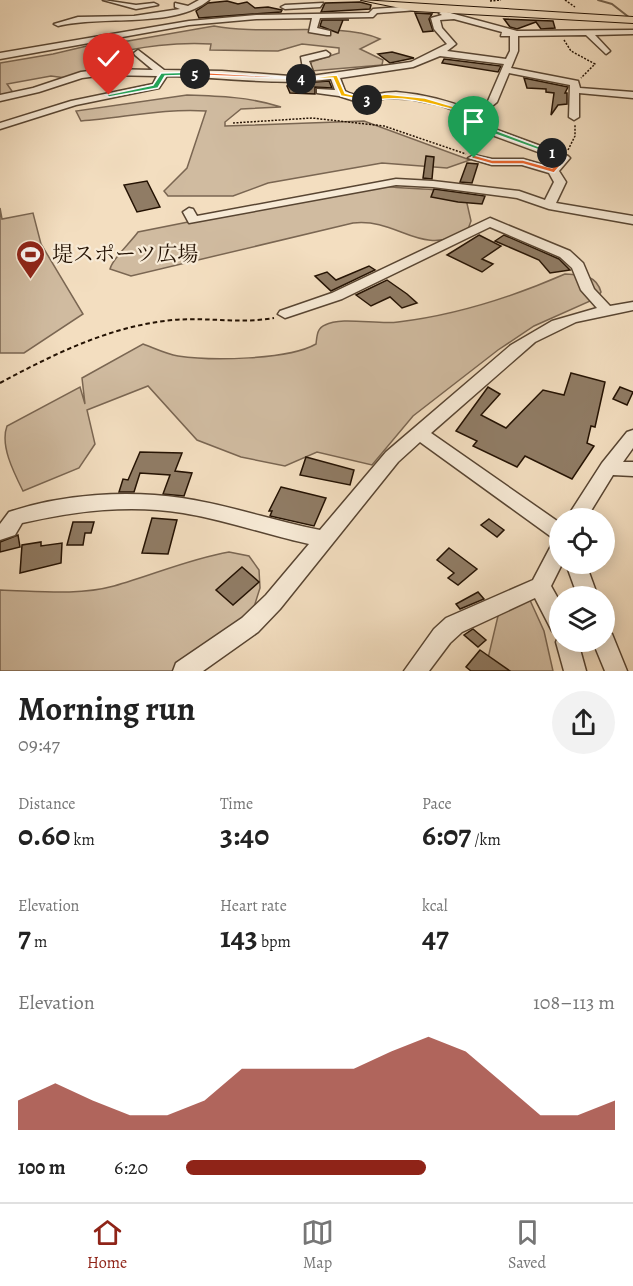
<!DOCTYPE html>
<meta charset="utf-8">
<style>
:root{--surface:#fff;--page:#f2f2f2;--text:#222;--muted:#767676;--line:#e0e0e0;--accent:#8f2418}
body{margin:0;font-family:Alegreya,"Noto Serif JP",serif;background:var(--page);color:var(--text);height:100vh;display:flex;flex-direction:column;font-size:22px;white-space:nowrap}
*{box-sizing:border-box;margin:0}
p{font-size:20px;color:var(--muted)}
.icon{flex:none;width:33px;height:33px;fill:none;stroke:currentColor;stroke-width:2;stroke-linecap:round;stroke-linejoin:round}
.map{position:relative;height:671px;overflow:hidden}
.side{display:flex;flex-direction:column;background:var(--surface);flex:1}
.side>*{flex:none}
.controls{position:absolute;left:549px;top:508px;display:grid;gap:12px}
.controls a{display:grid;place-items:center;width:66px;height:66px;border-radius:50%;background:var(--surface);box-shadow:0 3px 15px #0003;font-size:30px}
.pin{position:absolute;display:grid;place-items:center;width:51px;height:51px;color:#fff;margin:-62px -26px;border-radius:50% 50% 50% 0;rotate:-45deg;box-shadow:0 0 6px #0007}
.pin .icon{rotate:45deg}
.km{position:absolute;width:30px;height:30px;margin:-15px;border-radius:50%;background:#222;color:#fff;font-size:16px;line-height:30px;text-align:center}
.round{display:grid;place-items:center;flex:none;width:63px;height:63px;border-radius:32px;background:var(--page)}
.headline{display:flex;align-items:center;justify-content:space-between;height:102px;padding:0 18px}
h1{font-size:33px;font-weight:700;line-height:45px}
.metrics{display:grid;grid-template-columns:repeat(3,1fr);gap:9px;height:102px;padding:6px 18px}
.metrics div{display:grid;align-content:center}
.metrics b{font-size:30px;font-weight:700}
.metrics small{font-size:16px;font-weight:400}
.metrics p{font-size:16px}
.chart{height:168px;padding:12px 18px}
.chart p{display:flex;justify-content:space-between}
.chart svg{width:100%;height:108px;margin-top:6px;fill:var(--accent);opacity:.7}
ul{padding:0 18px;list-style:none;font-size:20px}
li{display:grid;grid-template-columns:96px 72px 1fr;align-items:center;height:45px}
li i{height:15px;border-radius:8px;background:var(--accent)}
.tab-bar{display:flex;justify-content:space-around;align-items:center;height:84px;border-top:2px solid var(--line);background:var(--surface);font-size:16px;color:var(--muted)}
.tab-bar a{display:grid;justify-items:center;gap:3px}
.tab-bar .current{color:var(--accent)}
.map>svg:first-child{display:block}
.green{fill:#d0bba0;stroke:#7a6652;stroke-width:1.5}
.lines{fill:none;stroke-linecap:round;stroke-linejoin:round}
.stream{stroke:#76634e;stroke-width:2}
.building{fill:#907c65;stroke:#241203;stroke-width:1.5}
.minor-casing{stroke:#584532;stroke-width:3}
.major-casing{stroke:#241203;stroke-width:2}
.path-far1{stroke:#241203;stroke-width:1.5;stroke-dasharray:2 1.5;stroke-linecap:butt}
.path{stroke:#241203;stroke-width:2;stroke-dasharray:4.5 3;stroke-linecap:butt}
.minor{fill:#f7ead6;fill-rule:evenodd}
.major{fill:#f3dec0;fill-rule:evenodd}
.split-1{fill:#f0652b;stroke:#fff;stroke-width:1.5}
.split-2{fill:#22a559;stroke:#fff;stroke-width:1.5}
.split-3{fill:#f5b400;stroke:#fff;stroke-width:1.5}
.split-4{fill:#f5b400;stroke:#fff;stroke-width:1.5}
.split-5{fill:#f0652b;stroke:#fff;stroke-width:1.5}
.split-6{fill:#22a559;stroke:#fff;stroke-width:1.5}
.labels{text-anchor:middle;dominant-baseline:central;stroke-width:4.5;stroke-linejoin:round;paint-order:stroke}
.poi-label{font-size:21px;fill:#241203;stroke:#f7ead6;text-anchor:start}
</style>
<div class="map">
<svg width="633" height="671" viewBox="0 0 633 671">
<rect width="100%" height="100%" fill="#f3dec0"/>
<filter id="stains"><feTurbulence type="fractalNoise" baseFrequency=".00333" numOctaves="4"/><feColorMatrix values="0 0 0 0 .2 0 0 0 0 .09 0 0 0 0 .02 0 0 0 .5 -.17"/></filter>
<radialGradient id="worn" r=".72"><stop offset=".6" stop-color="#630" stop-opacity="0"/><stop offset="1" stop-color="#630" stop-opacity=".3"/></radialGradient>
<!-- green -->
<g class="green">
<path d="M 214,26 C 263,36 338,21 380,39 L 360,49 L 383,60 L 382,65 L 311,71 L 311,62 L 339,53 L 339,48 L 302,44 L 278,51 L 210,50 L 211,44 C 180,42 137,46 107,56 L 122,61 L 66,78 L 51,76 L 7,84 L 16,97 L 0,99 L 0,63 L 53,54 L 108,41 L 128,41 Z"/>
<path d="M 187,95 C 219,96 250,97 281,107 L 241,109 L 225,122 L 225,126 L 364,121 L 470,160 L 447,168 L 382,163 L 268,183 L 233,196 L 168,196 L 164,191 L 187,168 L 206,111 C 164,108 123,118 81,121 L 76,111 Z"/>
<path d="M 384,186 C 413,191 439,185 466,199 L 471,221 L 467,232 C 417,257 400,218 353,223 L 131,276 L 110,269 C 112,259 131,242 138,232 L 358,188 Z"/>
<path d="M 0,208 L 2,219 L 33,213 L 41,244 L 83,314 L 24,353 L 0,353 Z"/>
<path d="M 565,274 C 581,275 596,274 601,292 L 597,298 L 534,326 L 498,350 L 413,416 L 372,465 L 317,452 L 285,466 L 241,457 L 197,440 L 148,386 L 87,410 L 95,444 L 79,468 L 23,491 C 13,471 0,445 7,426 L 80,387 L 85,404 L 82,378 L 143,344 C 154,348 166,354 178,356 C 211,361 288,360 316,344 C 317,336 317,328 325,325 C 341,316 378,325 398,322 C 457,315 510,298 565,274 Z"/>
<path d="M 229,552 L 249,556 L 259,570 L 260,588 L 249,623 L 196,671 L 0,671 L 0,590 C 38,591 77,596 114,586 C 153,575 189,559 229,552 Z"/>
<path d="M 529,598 L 544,631 L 553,671 L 485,671 L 502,599 Z"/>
</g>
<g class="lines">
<!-- stream -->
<path class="stream" d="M 598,0 L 612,4 L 630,18"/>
</g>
<!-- building -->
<g class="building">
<path d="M 227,1 L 238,4 L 247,2 L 255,8 L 268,7 L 282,10 L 281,12 L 199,18 L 196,11 L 208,3 Z"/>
<path d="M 360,2 L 371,5 L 370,9 L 321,12 L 325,3 Z"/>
<path d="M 415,13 L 432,14 L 429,19 L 433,31 L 423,32 Z"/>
<path d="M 504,19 L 553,21 L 555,28 L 541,29 L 536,22 L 517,29 L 510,27 Z"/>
<path d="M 322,20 L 349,20 L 343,20 L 338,33 L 320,26 Z"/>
<path d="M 392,52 L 414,58 L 390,63 L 378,54 Z"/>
<path d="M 444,59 L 501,66 L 498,72 L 442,63 Z"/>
<path d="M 524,78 L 568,87 L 565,93 L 567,93 L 567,104 L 558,105 L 551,115 L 554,93 L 546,92 L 546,89 L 527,88 Z"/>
<path d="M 329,81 L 332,88 L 315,87 L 315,94 L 290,93 L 287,86 L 288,84 Z"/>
<path d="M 426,156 L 434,157 L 432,179 L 423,178 Z"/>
<path d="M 467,163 L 478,164 L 472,183 L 460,182 Z"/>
<path d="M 147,181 L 160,207 L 137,212 L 124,185 Z"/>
<path d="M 434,189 L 485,196 L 482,204 L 458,202 L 431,197 Z"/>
<path d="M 479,235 L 501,246 L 482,259 L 493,264 L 482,272 L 447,255 Z"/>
<path d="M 504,235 L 559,259 L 570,270 L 550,273 L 539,260 L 495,241 Z"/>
<path d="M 369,266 L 375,270 L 331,291 L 315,276 L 327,272 L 336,280 Z"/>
<path d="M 387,280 L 407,294 L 417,303 L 402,308 L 390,297 L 371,306 L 356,295 Z"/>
<path d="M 571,373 L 605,382 L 595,427 L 591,426 L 587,443 L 594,446 L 572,479 L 525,456 L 517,467 L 473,446 L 477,441 L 456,431 L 488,387 L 500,394 L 481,415 L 506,428 L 543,390 L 564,395 Z"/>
<path d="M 620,387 L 633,392 L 627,405 L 613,399 Z"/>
<path d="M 140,452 L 182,453 L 175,471 L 192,473 L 184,496 L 163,494 L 170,475 L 140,473 L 134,492 L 119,492 L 123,479 L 128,480 Z"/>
<path d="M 306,457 L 354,470 L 350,485 L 300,475 Z"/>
<path d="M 281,487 L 326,498 L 314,526 L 270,516 L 272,511 L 269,511 Z"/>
<path d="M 152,518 L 177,520 L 168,554 L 142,553 Z"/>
<path d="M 489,519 L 504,530 L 497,537 L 481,525 Z"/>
<path d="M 73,522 L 94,522 L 91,533 L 85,533 L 83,545 L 67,545 Z"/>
<path d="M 18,535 L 20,547 L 0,552 L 0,542 Z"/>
<path d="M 41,542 L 41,546 L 62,543 L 61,563 L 20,573 L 22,545 Z"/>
<path d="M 449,548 L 477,569 L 458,585 L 448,578 L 454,573 L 437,560 Z"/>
<path d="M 242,567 L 259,582 L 233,605 L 216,590 Z"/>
<path d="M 478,592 L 484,599 L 460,609 L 456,604 Z"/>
<path d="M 473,629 L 486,640 L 478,647 L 464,635 Z"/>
<path d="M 480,650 L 510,671 L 471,671 L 466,667 Z"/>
</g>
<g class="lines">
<defs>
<g id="minor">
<path d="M 103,0 L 136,5 L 154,3 L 158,5 L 136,9 Z"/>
<path d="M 199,0 L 209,0 C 174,29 102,15 58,26 L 54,24 L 78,17 L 134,16 L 180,9 L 175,7 L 175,3 L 188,6 Z"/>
<path d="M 323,3 L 320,7 L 285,9 L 281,7 L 285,5 Z"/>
<path d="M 415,6 L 418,10 L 377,13 L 373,17 L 320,18 L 317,28 L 330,31 L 330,35 L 327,35 L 309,32 L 312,18 L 256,19 L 189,25 L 0,59 L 0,53 L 189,21 L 256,15 L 369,13 L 373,9 Z"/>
<path d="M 443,11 L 517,31 L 633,30 L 633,34 L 595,35 L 610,51 L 606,54 L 586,35 L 518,36 L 518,51 L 511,68 L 578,81 L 580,88 L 633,92 L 633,98 L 579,93 L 579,117 L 574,120 L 569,117 L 570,85 L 509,73 L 497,102 L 480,116 L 479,121 L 481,124 L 568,156 L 570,158 L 559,171 L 566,182 L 556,203 L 633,216 L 633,224 L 549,209 L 517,198 L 433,187 L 396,185 L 189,223 L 183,212 L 189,208 L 193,209 L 197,216 L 396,179 L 433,181 L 519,191 L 545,200 L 554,182 L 549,173 L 522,165 L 492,165 L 468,158 L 474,155 L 492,159 L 523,159 L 551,167 L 557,159 L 473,128 L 469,121 L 470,116 L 440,105 L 410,99 L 387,98 L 361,103 L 339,96 L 317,93 L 317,89 L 335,90 L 331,79 C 278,86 221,77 167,76 L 159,88 L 76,105 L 0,129 L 0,123 L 71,101 L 153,84 L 157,76 L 105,75 L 82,78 L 39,92 L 0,101 L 0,95 L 33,88 L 81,72 L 105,69 L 153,70 L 135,55 L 134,53 L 138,50 L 164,70 L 222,71 L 303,77 L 308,77 L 304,74 L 301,57 L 326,51 L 330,54 L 329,56 L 309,61 L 314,74 L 311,76 L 411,62 L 447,44 L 434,29 L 431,18 L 442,15 L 439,13 ZM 454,19 L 502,32 L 501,36 L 510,36 L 510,51 L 506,59 L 447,51 L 456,44 L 442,28 L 440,20 ZM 440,56 L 504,64 L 488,101 L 474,111 C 449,101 423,94 396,92 C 377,92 364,101 345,91 L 340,78 L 413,67 Z"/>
<path d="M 490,218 L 570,251 L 583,263 L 594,289 L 610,306 L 633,302 L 633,310 L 576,322 L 535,342 L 431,433 L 560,523 L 560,564 L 562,564 L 551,586 L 560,602 L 560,633 L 552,631 L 535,598 L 462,632 L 450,643 L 429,671 L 404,671 L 434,629 L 446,618 L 533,580 L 553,542 L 557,541 L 420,442 L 398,462 L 280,609 L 258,632 L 203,671 L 173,671 L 176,663 L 242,618 L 266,595 L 309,544 C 267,535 226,520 183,513 C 129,504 75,511 22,523 L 15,535 L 0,540 L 0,524 L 9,512 C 62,494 127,490 182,498 C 229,505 274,521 320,530 L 386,452 L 511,345 L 552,321 L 597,308 L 581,290 L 572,268 L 560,257 L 490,227 L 342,299 L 285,318 L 278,314 L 280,311 L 332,293 Z"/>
<path d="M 633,430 L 633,448 L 623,462 L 633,462 L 633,476 L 613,475 L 586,519 L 566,519 L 602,463 L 627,432 Z"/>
<path d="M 566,564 L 586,564 L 598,597 L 578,597 Z"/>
<path d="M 604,631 L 612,634 L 627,671 L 605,671 L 593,642 L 604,642 Z"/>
<path d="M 559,635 L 560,642 L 578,642 L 586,671 L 564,671 L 556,642 Z"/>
</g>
<path id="major" d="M 361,0 L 633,17 L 633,23 L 415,11 Z"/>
</defs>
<!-- minor casing -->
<use href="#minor" class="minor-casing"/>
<!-- major casing -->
<use href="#major" class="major-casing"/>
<!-- path-far1 -->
<g class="path-far1">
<path d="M 565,0 L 575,7"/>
<path d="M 490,1 L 501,0"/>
<path d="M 564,40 L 571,51 L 595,64 L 581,78"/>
<path d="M 118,44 L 129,49"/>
<path d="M 233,123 L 312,118 L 384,126 L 466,154"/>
<path d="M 568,150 L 575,136 L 575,125"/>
</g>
<!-- path -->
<path class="path" d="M 0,383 C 54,354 110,326 173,320 C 207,317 240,324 274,318"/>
<!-- minor -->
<use href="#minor" class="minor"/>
<!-- major -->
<use href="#major" class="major"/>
</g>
<!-- split-1 -->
<path class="split-1" d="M 552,151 L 567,158 L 554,173 L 523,164 L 492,164 L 471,158 L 474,155 L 492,160 L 523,160 L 552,168 L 560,158 L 550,154 Z"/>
<!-- split-2 -->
<path class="split-2" d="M 469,110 L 478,114 L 479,124 L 556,153 L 550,154 L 475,127 L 470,121 L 472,116 L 466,112 Z"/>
<!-- split-3 -->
<path class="split-3" d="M 385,94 L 425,98 L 472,112 L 469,114 C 435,105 403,93 367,102 L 364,100 Z"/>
<!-- split-4 -->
<path class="split-4" d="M 337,75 L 345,93 L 370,99 L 370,101 L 341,96 L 333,78 L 298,79 Z"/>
<!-- split-5 -->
<path class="split-5" d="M 195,72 L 301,78 L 304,79 L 193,75 Z"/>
<!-- split-6 -->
<path class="split-6" d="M 195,72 L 197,75 L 165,76 L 158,88 L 109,97 L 106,95 L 153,85 L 161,73 Z"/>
<!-- icons -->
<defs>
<symbol id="stadium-pin" viewBox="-11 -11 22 30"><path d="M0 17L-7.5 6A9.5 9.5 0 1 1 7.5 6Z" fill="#8f2418" stroke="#f7ead6"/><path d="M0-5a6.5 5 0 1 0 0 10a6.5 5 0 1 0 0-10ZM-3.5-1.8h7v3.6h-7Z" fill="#fff"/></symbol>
</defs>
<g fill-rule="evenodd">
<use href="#stadium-pin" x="14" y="238" width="33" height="45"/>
</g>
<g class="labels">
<!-- poi labels -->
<g class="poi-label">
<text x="52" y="254">堤スポーツ広場</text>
</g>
</g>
<rect width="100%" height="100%" filter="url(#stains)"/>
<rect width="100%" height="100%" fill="url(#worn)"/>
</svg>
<div class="controls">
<a><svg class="icon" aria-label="locate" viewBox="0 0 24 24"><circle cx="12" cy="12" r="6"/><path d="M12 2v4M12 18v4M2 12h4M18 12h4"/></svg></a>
<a><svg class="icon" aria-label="layers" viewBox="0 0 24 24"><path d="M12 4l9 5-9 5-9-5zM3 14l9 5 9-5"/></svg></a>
</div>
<div class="pin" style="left:474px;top:158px;background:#1e9e55"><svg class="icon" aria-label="arrive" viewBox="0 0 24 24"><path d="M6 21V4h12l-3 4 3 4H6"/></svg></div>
<div class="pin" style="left:109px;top:95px;background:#d93025"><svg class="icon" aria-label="check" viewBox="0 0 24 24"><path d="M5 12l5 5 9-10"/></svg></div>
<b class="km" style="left:552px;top:153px">1</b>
<b class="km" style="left:367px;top:100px">3</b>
<b class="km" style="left:301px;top:79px">4</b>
<b class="km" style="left:195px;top:74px">5</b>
</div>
<section class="side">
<div class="headline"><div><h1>Morning run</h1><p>09:47</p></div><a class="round"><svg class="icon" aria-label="share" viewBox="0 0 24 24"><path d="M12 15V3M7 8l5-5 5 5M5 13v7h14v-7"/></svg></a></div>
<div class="metrics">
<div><p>Distance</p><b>0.60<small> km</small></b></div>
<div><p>Time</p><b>3:40</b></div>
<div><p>Pace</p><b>6:07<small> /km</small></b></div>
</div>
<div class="metrics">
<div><p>Elevation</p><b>7<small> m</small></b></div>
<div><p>Heart rate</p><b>143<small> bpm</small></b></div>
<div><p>kcal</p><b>47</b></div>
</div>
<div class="chart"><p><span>Elevation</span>108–113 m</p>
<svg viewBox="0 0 160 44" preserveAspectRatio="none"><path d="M0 44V32L10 25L20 32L30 38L40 38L50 32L60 19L70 19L80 19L90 19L100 12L110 6L120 12L130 25L140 38L150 38L160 32V44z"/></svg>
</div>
<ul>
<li><b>100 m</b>6:20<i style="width:56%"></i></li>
</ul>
</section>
<nav class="tab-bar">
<a class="current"><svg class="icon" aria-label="home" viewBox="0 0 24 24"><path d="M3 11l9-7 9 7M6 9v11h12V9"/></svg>Home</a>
<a><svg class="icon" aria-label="map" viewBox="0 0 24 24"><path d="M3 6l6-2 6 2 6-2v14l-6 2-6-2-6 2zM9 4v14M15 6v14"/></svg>Map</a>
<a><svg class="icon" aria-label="saved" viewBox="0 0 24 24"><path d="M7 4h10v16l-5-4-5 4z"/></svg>Saved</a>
</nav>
